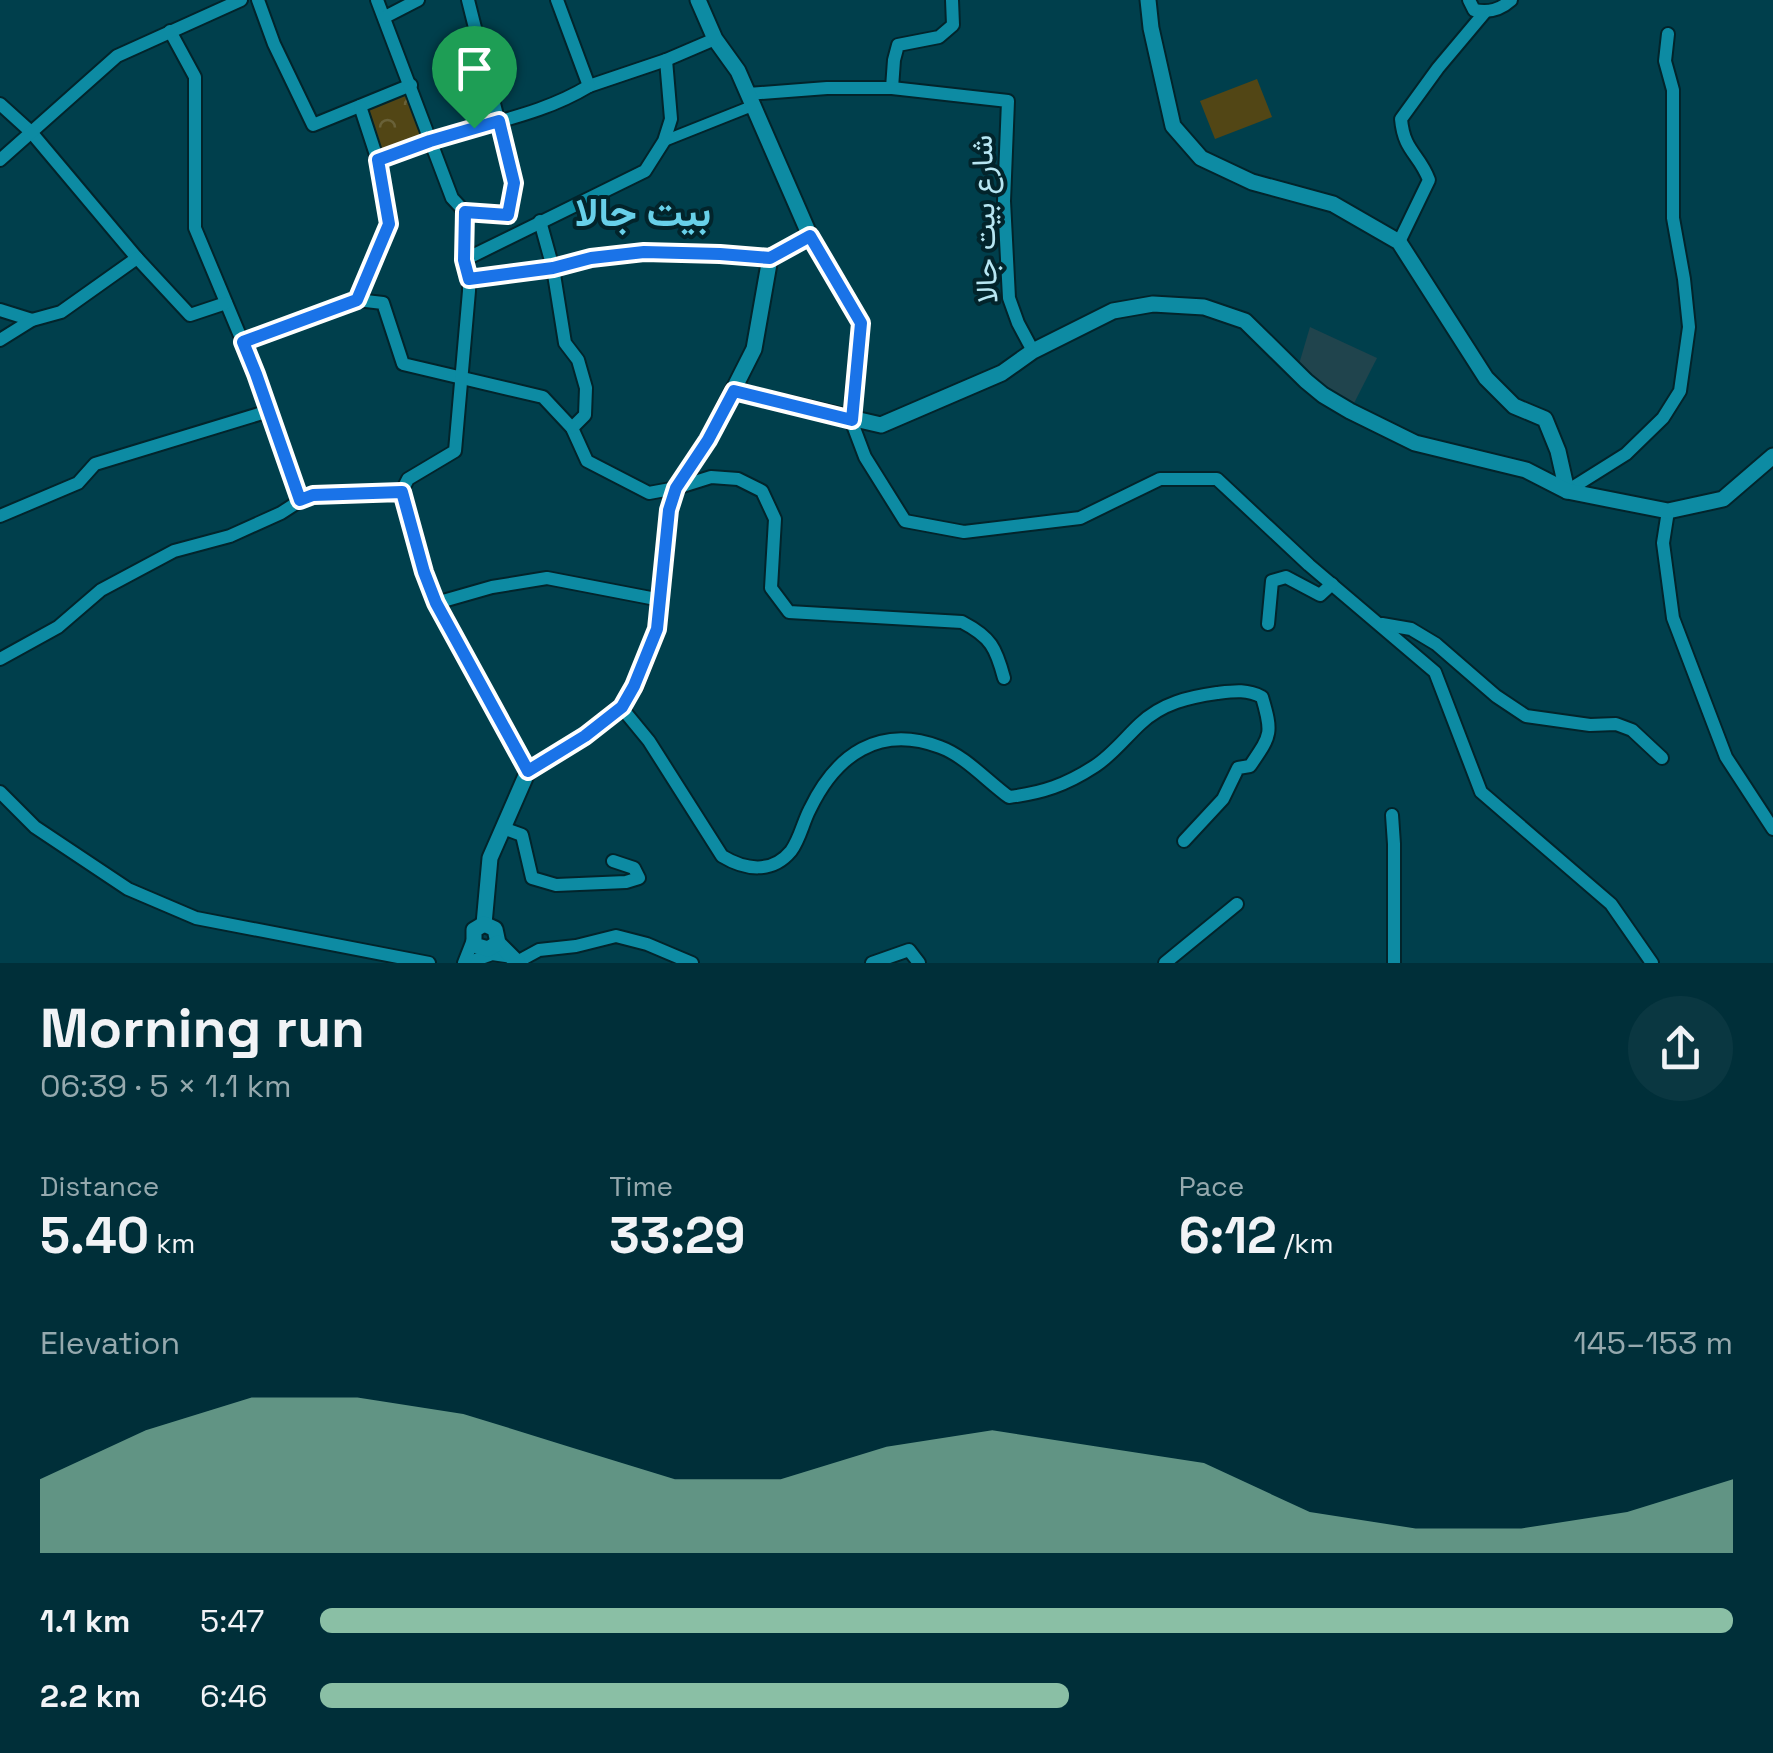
<!DOCTYPE html>
<meta charset="utf-8">
<style>
:root{--surface:#002f39;--page:#0a3741;--text:#f1f3f6;--muted:#95a9ae;--accent:#8abfa5}
body{margin:0;font-family:"Space Grotesk",Vazirmatn,sans-serif;background:var(--page);color:var(--text);height:100vh;display:flex;flex-direction:column;font-size:38px;white-space:nowrap}
*{box-sizing:border-box;margin:0}
p{font-size:32px;color:var(--muted)}
.icon{flex:none;width:55px;height:55px;fill:none;stroke:currentColor;stroke-width:2;stroke-linecap:round;stroke-linejoin:round}
.map{position:relative;height:963px;overflow:hidden}
.panel{display:flex;flex-direction:column;background:var(--surface);flex:1}
.panel>*{flex:none}
.pin{position:absolute;display:grid;place-items:center;width:85px;height:85px;color:#fff;margin:-102px -42px;border-radius:50% 50% 50% 0;rotate:-45deg;box-shadow:0 0 10px #0007}
.pin .icon{rotate:45deg}
.round{display:grid;place-items:center;flex:none;width:105px;height:105px;border-radius:52px;background:var(--page)}
.summary{display:flex;align-items:center;justify-content:space-between;height:170px;padding:0 40px}
h1{font-size:55px;font-weight:800;line-height:75px}
.stats{display:grid;grid-template-columns:repeat(3,1fr);gap:15px;height:170px;padding:10px 40px}
.stats div{display:grid;align-content:center}
.stats b{font-size:50px;font-weight:800}
.stats small{font-size:28px;font-weight:400}
.stats p{font-size:28px}
.chart{height:280px;padding:20px 40px}
.chart p{display:flex;justify-content:space-between}
.chart svg{width:100%;height:180px;margin-top:10px;fill:var(--accent);opacity:.7}
ul{padding:0 40px;list-style:none;font-size:32px}
li{display:grid;grid-template-columns:160px 120px 1fr;align-items:center;height:75px}
li i{height:25px;border-radius:12px;background:var(--accent)}
.map>svg:first-child{display:block}
.built{fill:#20444d}
.park{fill:url(#park-crowns)}
.pitch{fill:#524615}
.lines{fill:none;stroke-linecap:round;stroke-linejoin:round}
.pedestrian-casing{stroke:#02242b;stroke-width:14}
.minor-casing{stroke:#02242b;stroke-width:16}
.tertiary-casing{stroke:#02242b;stroke-width:19}
.pedestrian{stroke:#0d8ba3;stroke-width:10}
.minor{stroke:#0d8ba3;stroke-width:12}
.tertiary{stroke:#0d8ba3;stroke-width:15}
.route-casing{stroke:#fff;stroke-width:20}
.route{stroke:#1a73e8;stroke-width:12}
.labels{text-anchor:middle;dominant-baseline:central;stroke-width:8;stroke-linejoin:round;paint-order:stroke}
.street-label{font-size:30px;fill:#b7e6f2;stroke:#02242b}
.district-label{font-size:40px;font-weight:bold;fill:#68d0e9;stroke:#02242b}
</style>
<div class="map">
<svg width="1773" height="963" viewBox="0 0 1773 963">
<defs>
<pattern id="park-crowns" width="20" height="18" patternUnits="userSpaceOnUse" patternTransform="scale(2.5)"><rect width="20" height="18" fill="#524615"/><path d="M2 6a3 3 0 1 1 6 0M12 15a3 3 0 1 1 6 0" fill="none" stroke="#696138"/></pattern>
</defs>
<rect width="100%" height="100%" fill="#003f4c"/>
<!-- built -->
<path class="built" d="M 1310,327 L 1377,358 L 1350,411 L 1297,371 Z"/>
<!-- park -->
<path class="park" d="M 411,85 L 430,141 L 378,161 L 360,106 Z"/>
<!-- pitch -->
<path class="pitch" d="M 1257,79 L 1272,117 L 1215,139 L 1200,101 Z"/>
<g class="lines">
<defs>
<path id="pedestrian" d="M 664,141 L 752,106"/>
<g id="minor">
<path d="M 258,0 L 274,44 L 313,125 L 411,85"/>
<path d="M 377,0 L 452,198 L 465,212"/>
<path d="M 1469,0 L 1474,10 C 1489,13 1500,10 1511,0"/>
<path d="M 385,17 L 418,0"/>
<path d="M 170,31 L 195,77 L 195,228 L 256,374 L 301,500"/>
<path d="M 589,86 L 666,60 L 715,39"/>
<path d="M 892,88 L 894,60 L 898,45 L 939,37 L 953,25 L 952,0"/>
<path d="M 748,94 L 827,88 L 892,88 L 1008,101 L 1004,201 L 1009,298 L 1018,323 L 1033,351"/>
<path d="M 0,104 L 31,132 L 137,258 L 190,315 L 226,303"/>
<path d="M 360,106 L 378,161 L 389,224 L 357,300 L 383,303 L 403,364 L 543,397 L 572,428 L 587,461 L 649,493 L 676,488 L 711,477 L 738,479 L 762,491 L 775,519 L 771,588 L 789,612 L 962,622 C 991,637 996,648 1004,678"/>
<path d="M 0,160 L 117,56 L 241,0"/>
<path d="M 378,161 C 408,149 438,139 469,130 C 511,118 551,109 589,86 L 557,0"/>
<path d="M 540,221 L 553,268 L 565,343 L 578,360 L 586,388 L 585,415 L 572,428"/>
<path d="M 1399,242 L 1429,180 C 1419,153 1404,152 1401,119 L 1438,68 L 1485,12"/>
<path d="M 464,260 L 645,171 L 664,141 L 671,119 L 666,60"/>
<path d="M 469,279 L 553,268 L 591,259 L 644,252 L 720,254 L 770,258"/>
<path d="M 0,310 L 32,320"/>
<path d="M 0,340 L 32,320 L 61,312 L 137,258"/>
<path d="M 243,342 L 357,300"/>
<path d="M 851,420 L 865,457 L 905,521 L 964,532 L 1080,518 L 1160,479 L 1217,479 L 1309,565 L 1435,672 L 1481,792 L 1611,904 L 1652,963"/>
<path d="M 402,491 L 408,479 L 455,451 L 469,291 L 469,279 L 464,260 L 465,212 L 508,215 L 514,183 L 468,0"/>
<path d="M 1567,491 L 1626,454 L 1663,418 L 1680,391 L 1689,327 L 1684,279 L 1673,218 L 1673,90 L 1665,61 L 1668,34"/>
<path d="M 1668,511 L 1663,543 L 1673,618 L 1726,757 L 1773,829"/>
<path d="M 0,516 L 78,483 L 95,464 L 269,411"/>
<path d="M 1268,624 L 1272,581 L 1286,577 L 1320,595 L 1332,584"/>
<path d="M 1382,624 L 1411,629 L 1436,644 L 1496,696 L 1526,716 L 1590,725 L 1616,724 L 1632,730 L 1662,758"/>
<path d="M 0,659 L 58,627 L 101,590 L 174,551 L 230,536 L 281,513 L 301,500 L 313,495 L 402,491 L 423,572 L 436,603"/>
<path d="M 621,707 L 649,741 L 722,856 C 745,870 772,874 791,851 C 800,839 803,822 810,809 C 836,755 879,724 940,747 C 965,756 987,781 1009,797 C 1042,793 1066,785 1095,766 C 1112,755 1125,738 1140,724 C 1162,703 1189,697 1217,693 C 1234,691 1247,689 1262,697 C 1273,734 1271,735 1250,766 L 1238,768 L 1223,799 L 1184,841"/>
<path d="M 528,771 L 436,603 L 492,587 L 547,578 L 661,600"/>
<path d="M 0,792 L 35,827 L 128,889 L 196,918 L 429,963"/>
<path d="M 1392,815 L 1394,844 L 1394,963"/>
<path d="M 503,828 L 522,835 L 532,878 L 556,885 L 626,882 L 639,878 L 634,868 L 613,861"/>
<path d="M 473,961 L 492,954 L 512,957"/>
<path d="M 517,962 L 539,950 L 576,946 L 616,936 L 647,944 L 692,963"/>
<path d="M 464,963 L 473,940"/>
<path d="M 872,963 L 909,950 L 919,963"/>
<path d="M 1165,963 L 1237,904"/>
</g>
<g id="tertiary">
<path d="M 1148,0 L 1151,28 L 1173,126 L 1201,158 L 1252,182 L 1333,204 L 1399,242 L 1486,378 L 1514,406 L 1545,419 L 1558,451 L 1567,491"/>
<path d="M 810,236 L 861,323 L 851,420"/>
<path d="M 734,391 L 881,425 L 1002,373 L 1033,351 L 1113,311 L 1153,304 L 1204,307 L 1245,321 L 1306,381 L 1323,395 L 1350,411 L 1415,443 L 1526,470 L 1567,491 L 1668,511 L 1723,499 L 1773,456"/>
<path d="M 484,924 L 490,858 L 528,771 L 585,736 L 621,707 L 635,686 L 657,629 L 669,510 L 676,488 L 708,440 L 754,349 L 770,258 L 810,236 L 738,71 L 715,39 L 698,0"/>
<path d="M 484,924 L 495,929 L 498,943 L 518,963"/>
<path d="M 484,924 L 474,930 L 474,945 L 488,949 L 498,943"/>
</g>
</defs>
<!-- pedestrian casing -->
<use href="#pedestrian" class="pedestrian-casing"/>
<!-- minor casing -->
<use href="#minor" class="minor-casing"/>
<!-- tertiary casing -->
<use href="#tertiary" class="tertiary-casing"/>
<!-- pedestrian -->
<use href="#pedestrian" class="pedestrian"/>
<!-- minor -->
<use href="#minor" class="minor"/>
<!-- tertiary -->
<use href="#tertiary" class="tertiary"/>
</g>
<g class="lines">
<defs>
<path id="route" d="M 499,121 L 514,183 L 508,215 L 465,212 L 464,260 L 469,279 L 553,268 L 591,258 L 644,252 L 720,254 L 770,258 L 810,236 L 861,323 L 852,420 L 734,391 L 708,440 L 676,488 L 669,510 L 657,629 L 634,686 L 622,707 L 585,736 L 528,771 L 436,603 L 424,572 L 402,492 L 313,495 L 300,500 L 256,374 L 243,342 L 357,300 L 389,224 L 378,160 L 430,141 Z"/>
</defs>
<!-- route casing -->
<use href="#route" class="route-casing"/>
<!-- route -->
<use href="#route" class="route"/>
</g>
<g class="labels">
<!-- street labels -->
<g class="street-label">
<text transform="translate(984 219) rotate(-92)">شارع بيت جالا</text>
</g>
<!-- district labels -->
<g class="district-label">
<text x="643" y="212">بيت جالا</text>
</g>
</g>
</svg>
<div class="pin" style="left:474px;top:128px;background:#1e9e55"><svg class="icon" aria-label="arrive" viewBox="0 0 24 24"><path d="M6 21V4h12l-3 4 3 4H6"/></svg></div>
</div>
<section class="panel">
<div class="summary"><div><h1>Morning run</h1><p>06:39 · 5 × 1.1 km</p></div><a class="round"><svg class="icon" aria-label="share" viewBox="0 0 24 24"><path d="M12 15V3M7 8l5-5 5 5M5 13v7h14v-7"/></svg></a></div>
<div class="stats">
<div><p>Distance</p><b>5.40<small> km</small></b></div>
<div><p>Time</p><b>33:29</b></div>
<div><p>Pace</p><b>6:12<small> /km</small></b></div>
</div>
<div class="chart"><p><span>Elevation</span>145–153 m</p>
<svg viewBox="0 0 160 44" preserveAspectRatio="none"><path d="M0 44V26L10 14L20 6L30 6L40 10L50 18L60 26L70 26L80 18L90 14L100 18L110 22L120 34L130 38L140 38L150 34L160 26V44z"/></svg>
</div>
<ul>
<li><b>1.1 km</b>5:47<i style="width:100%"></i></li>
<li><b>2.2 km</b>6:46<i style="width:53%"></i></li>
</ul>
</section>
